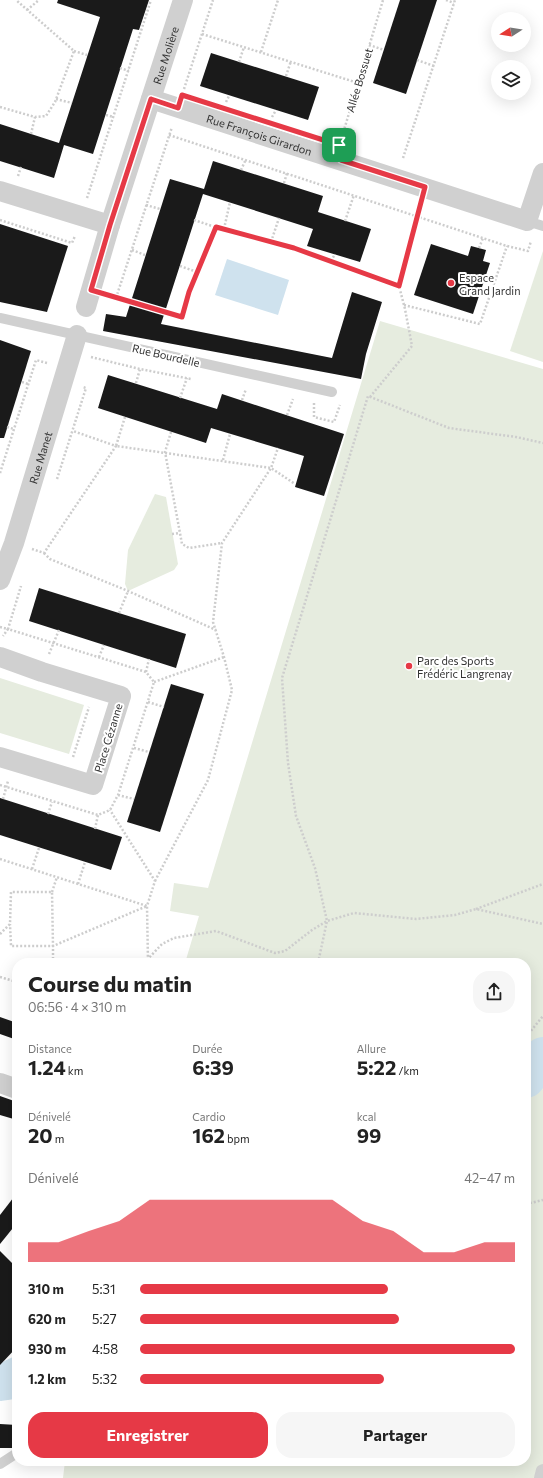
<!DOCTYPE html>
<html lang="fr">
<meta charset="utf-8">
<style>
:root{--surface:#fff;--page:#f6f6f6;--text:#222;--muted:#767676;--accent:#e63946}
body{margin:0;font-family:Commissioner,sans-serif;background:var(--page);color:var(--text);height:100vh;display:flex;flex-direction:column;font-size:15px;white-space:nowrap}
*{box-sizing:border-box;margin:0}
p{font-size:13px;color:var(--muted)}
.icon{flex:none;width:22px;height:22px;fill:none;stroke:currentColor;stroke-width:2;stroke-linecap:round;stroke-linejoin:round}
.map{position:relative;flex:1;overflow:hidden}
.panel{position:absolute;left:12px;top:958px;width:519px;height:508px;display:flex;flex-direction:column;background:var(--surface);border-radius:16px;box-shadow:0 4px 16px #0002}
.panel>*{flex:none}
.needle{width:26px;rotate:258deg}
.tools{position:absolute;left:491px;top:12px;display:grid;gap:8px}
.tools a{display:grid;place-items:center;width:40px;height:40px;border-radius:50%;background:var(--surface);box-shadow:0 4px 16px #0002;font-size:20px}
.pin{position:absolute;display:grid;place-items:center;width:34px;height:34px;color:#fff;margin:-17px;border-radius:8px;box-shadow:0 2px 6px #0006}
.round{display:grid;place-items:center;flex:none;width:42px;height:42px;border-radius:16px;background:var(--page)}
.overview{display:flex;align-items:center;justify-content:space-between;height:68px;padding:0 16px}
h1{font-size:22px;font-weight:700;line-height:30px}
.figures{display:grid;grid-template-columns:repeat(3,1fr);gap:6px;height:68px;padding:4px 16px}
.figures div{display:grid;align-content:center}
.figures b{font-size:20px;font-weight:700}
.figures small{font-size:11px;font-weight:400}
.figures p{font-size:11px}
.chart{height:112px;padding:8px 16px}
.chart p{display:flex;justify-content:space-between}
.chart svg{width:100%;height:72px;margin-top:4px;fill:var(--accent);opacity:.7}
.cta{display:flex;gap:8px;margin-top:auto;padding:8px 16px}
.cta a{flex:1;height:46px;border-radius:16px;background:var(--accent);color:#fff;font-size:16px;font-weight:700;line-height:46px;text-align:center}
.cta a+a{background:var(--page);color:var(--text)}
ul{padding:0 16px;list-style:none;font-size:13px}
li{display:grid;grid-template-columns:64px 48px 1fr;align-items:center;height:30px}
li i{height:10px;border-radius:5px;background:var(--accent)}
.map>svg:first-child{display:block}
.green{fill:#e6ecdf}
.water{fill:#cfe2ee}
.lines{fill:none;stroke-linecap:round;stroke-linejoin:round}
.river{stroke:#cfe2ee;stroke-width:38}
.building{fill:#1a1a1a}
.path{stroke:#cdcdcd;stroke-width:2.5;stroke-dasharray:2 2;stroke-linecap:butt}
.service{stroke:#d0d0d0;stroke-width:10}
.minor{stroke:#d0d0d0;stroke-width:20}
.route-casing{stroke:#fff;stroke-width:8}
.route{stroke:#e63946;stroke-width:5}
.poi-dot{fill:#e63946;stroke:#fff;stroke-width:1.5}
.labels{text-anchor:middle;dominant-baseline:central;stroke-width:4;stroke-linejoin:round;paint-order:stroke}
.street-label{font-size:11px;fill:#333;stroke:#fff}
.poi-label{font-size:11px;fill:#333;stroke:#fff;text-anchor:start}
</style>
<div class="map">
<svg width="543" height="1478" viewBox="0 0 543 1478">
<rect width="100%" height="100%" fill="#fff"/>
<!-- green -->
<g class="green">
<path d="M 543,251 L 543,362 L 510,351 Z"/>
<path d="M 380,321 L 543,369 L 543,1478 L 63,1478 L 65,1461 L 526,1461 L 526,963 L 185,963 L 199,916 L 170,911 L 174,883 L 208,888 Z"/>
<path d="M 155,494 L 166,497 L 178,564 L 174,570 L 128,591 L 125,584 L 128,550 Z"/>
<path d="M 0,678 L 84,705 L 69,754 L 0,733 Z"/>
</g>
<!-- water -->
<path class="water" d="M 227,259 L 289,280 L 278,315 L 215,295 Z"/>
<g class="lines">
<!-- river -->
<g class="river">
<path d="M 526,1079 L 543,1056"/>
<path d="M 0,1382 L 7,1381 L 17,1376"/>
</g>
</g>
<!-- building -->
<g class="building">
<path d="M 58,0 L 149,0 L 139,30 L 133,29 L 93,154 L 64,145 L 54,178 L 0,161 L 0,124 L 59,143 L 100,17 L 57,3 Z"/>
<path d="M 400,0 L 437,0 L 406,94 L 373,83 Z"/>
<path d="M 211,53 L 319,87 L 308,120 L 200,86 Z"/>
<path d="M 213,161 L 323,196 L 318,212 L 371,229 L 360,262 L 307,246 L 313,229 L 203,194 L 161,324 L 332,358 L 352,292 L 382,302 L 366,354 L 361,379 L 103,331 L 106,314 L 126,317 L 170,179 L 204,189 Z"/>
<path d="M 0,224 L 68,246 L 47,312 L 0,302 Z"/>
<path d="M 431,244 L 468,256 L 471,246 L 486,250 L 483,261 L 490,263 L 473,314 L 414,295 Z"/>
<path d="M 0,340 L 31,351 L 4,438 L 0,438 Z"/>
<path d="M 108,375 L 217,409 L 222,394 L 344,434 L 324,496 L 295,487 L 304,456 L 211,428 L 206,443 L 98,408 Z"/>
<path d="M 39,588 L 186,634 L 176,668 L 29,621 Z"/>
<path d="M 171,684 L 204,694 L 160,832 L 127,822 Z"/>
<path d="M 0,798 L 122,837 L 111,870 L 0,835 Z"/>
<path d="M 0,1017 L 17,1023 L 17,1040 L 0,1034 Z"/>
<path d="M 0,1096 L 17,1102 L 17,1120 L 0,1115 Z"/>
<path d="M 17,1193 L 17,1223 L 0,1244 L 0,1215 Z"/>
<path d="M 0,1251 L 17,1268 L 17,1347 L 0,1365 Z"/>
<path d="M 0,1424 L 17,1425 L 16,1447 L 12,1448 L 0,1448 Z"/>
</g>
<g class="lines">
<!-- path -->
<g class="path">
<path d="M 446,0 L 454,3"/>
<path d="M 27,10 L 39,0"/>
<path d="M 202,34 L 358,83"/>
<path d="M 369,45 L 384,50"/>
<path d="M 74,51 L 87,55"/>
<path d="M 261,52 L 278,0"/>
<path d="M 417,60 L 434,66"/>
<path d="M 239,62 L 244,47"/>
<path d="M 120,68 L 129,71"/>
<path d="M 286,76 L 291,61"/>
<path d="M 184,89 L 213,0"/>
<path d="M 56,99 L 72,103"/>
<path d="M 226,102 L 229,96"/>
<path d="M 0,107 L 35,117 L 46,116 L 55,102 L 74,51 L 16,0"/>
<path d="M 106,115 L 114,117"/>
<path d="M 272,117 L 276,110"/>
<path d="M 31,134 L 35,117"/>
<path d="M 169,135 L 507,246 L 528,251 L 531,241"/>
<path d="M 341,140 L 383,0"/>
<path d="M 403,158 L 455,0"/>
<path d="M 241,170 L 246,159"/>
<path d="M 18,176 L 21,167"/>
<path d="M 284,183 L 287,173"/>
<path d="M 87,198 L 151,0"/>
<path d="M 146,205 L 160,209"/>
<path d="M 0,220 L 72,243 L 75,236"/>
<path d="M 194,220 L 215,227"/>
<path d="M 345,221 L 354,195"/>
<path d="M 224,229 L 230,202"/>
<path d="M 271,242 L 279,218"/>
<path d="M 479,248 L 483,238"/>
<path d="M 132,250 L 145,255"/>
<path d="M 331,261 L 335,254"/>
<path d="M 180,266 L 197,272"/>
<path d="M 110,296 L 182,317 L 189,292 L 215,227 L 294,248 L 399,285 L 420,207"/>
<path d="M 116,298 L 172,127"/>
<path d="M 404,305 L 480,324 L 507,246"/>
<path d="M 91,357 L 140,369 L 191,379"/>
<path d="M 22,382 L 28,384"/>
<path d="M 136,383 L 140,369"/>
<path d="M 370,397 L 412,346 L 405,309 L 399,286"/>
<path d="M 180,398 L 187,378"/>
<path d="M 242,400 L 246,389"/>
<path d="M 314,403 L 314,417 L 334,422 L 340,405"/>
<path d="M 287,415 L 293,399"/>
<path d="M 125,417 L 116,446 L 271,468 L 295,484"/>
<path d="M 7,427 L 14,429"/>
<path d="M 171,432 L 165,452 L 182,544 L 189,548 L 222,543"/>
<path d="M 223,460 L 230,434"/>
<path d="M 0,473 L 36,360 L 47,363"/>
<path d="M 57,479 L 86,388 L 83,387"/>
<path d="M 172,534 L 180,533"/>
<path d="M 32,549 L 44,553 L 116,446 L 73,431"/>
<path d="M 44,553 L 50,559 L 128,591 L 216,630"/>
<path d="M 119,613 L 128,591"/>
<path d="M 0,627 L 8,629 L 3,636"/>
<path d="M 49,654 L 59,630"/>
<path d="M 99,657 L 104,645"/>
<path d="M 146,672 L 149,659"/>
<path d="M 154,682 L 224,657"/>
<path d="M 148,702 L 164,707"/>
<path d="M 134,748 L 149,752"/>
<path d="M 73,757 L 89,707"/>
<path d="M 0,785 L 98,815 L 110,810 L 118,795 L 154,682 L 146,672 L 8,629 L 21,586"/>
<path d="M 118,795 L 134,799"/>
<path d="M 3,799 L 8,781"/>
<path d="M 48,814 L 52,802"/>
<path d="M 95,829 L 98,815"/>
<path d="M 0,859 L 147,906 L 155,881 L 110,810"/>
<path d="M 32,869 L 39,848"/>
<path d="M 155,881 L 208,780 L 232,690 L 224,657 L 213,622 L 222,543 L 271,468 L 278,448"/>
<path d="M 78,884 L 85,862"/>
<path d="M 52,892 L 57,877"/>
<path d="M 476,909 L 543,884"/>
<path d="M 0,934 L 10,924 L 11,892 L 52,892 L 53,946 L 11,946 L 10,924"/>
<path d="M 53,963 L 53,946 L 147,906 L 148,963"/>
<path d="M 144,963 L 162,944 L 174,938 L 216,931 L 275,953 L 285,951 L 312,930 L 327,921 L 354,913 L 416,919 L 455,915 L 476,909 L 543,924"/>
<path d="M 318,963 L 327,921 L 315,868 L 296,816 L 288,763 L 282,678 L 368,396 L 449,428 L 516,437 L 543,443"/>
<path d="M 0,977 L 17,982"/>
<path d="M 526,1037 L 543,1016"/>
<path d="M 526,1204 L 543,1200"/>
</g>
<!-- service -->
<g class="service">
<path d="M 527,221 L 543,226"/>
<path d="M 0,318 L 332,392"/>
<path d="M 0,1464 L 17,1453"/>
<path d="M 539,1478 L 541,1470 L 543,1469"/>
</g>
<!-- minor -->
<g class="minor">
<path id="s1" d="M 151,99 L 527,221 L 543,173"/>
<path d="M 0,191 L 110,225"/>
<path id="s2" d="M 86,307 L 110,225 L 183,0"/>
<path id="s3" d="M 0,580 L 14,543 L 77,335"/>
<path d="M 0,657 L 42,672 L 121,696 L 93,785 L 0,757"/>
<path d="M 0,1083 L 17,1089"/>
</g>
</g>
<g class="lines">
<defs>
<path id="route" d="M 182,95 L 339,145 L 341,160 L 425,187 L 399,286 L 294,248 L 216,227 L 189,292 L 182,317 L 91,290 L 110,225 L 151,99 L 178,108 Z"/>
</defs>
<!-- route casing -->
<use href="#route" class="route-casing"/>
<!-- route -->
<use href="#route" class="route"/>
</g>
<!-- markers -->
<g class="poi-dot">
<circle cx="451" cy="283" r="4"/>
<circle cx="409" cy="666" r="4"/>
</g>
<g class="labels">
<!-- street labels -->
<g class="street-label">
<text stroke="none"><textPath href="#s2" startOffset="264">Rue Molière</textPath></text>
<text transform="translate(359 80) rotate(-73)">Allée Bossuet</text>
<text stroke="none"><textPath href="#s1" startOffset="114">Rue François Girardon</textPath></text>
<text transform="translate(166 355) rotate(13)">Rue Bourdelle</text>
<text stroke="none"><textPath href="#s3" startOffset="129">Rue Manet</textPath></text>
<text transform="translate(108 738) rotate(-73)">Place Cézanne</text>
</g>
<!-- poi labels -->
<g class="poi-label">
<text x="459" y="277">Espace<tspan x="459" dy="13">Grand Jardin</tspan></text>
<text x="417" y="660">Parc des Sports<tspan x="417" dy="13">Frédéric Langrenay</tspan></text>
</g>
</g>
</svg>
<div class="tools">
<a><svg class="needle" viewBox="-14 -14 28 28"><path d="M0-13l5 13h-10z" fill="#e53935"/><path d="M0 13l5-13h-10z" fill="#767676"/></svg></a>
<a><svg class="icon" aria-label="layers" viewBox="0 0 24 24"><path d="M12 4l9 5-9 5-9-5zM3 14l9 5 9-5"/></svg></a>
</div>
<div class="pin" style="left:339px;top:145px;background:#1e9e55"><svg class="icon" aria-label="arrive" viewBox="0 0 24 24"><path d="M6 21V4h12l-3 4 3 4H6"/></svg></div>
<section class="panel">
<div class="overview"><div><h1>Course du matin</h1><p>06:56 · 4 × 310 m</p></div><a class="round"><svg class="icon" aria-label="share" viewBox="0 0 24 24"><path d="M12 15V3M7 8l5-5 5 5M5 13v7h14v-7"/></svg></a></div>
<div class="figures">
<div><p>Distance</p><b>1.24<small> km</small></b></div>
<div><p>Durée</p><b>6:39</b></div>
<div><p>Allure</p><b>5:22<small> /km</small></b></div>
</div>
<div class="figures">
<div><p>Dénivelé</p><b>20<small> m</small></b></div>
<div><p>Cardio</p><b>162<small> bpm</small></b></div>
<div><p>kcal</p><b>99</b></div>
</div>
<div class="chart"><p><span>Dénivelé</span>42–47 m</p>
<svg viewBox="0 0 160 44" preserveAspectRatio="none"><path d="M0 44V32L10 32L20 25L30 19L40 6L50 6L60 6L70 6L80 6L90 6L100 6L110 19L120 25L130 38L140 38L150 32L160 32V44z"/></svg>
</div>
<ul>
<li><b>310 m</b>5:31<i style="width:66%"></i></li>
<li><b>620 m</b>5:27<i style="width:69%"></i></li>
<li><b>930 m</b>4:58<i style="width:100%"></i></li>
<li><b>1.2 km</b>5:32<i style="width:65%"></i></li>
</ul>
<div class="cta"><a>Enregistrer</a><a>Partager</a></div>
</section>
</div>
